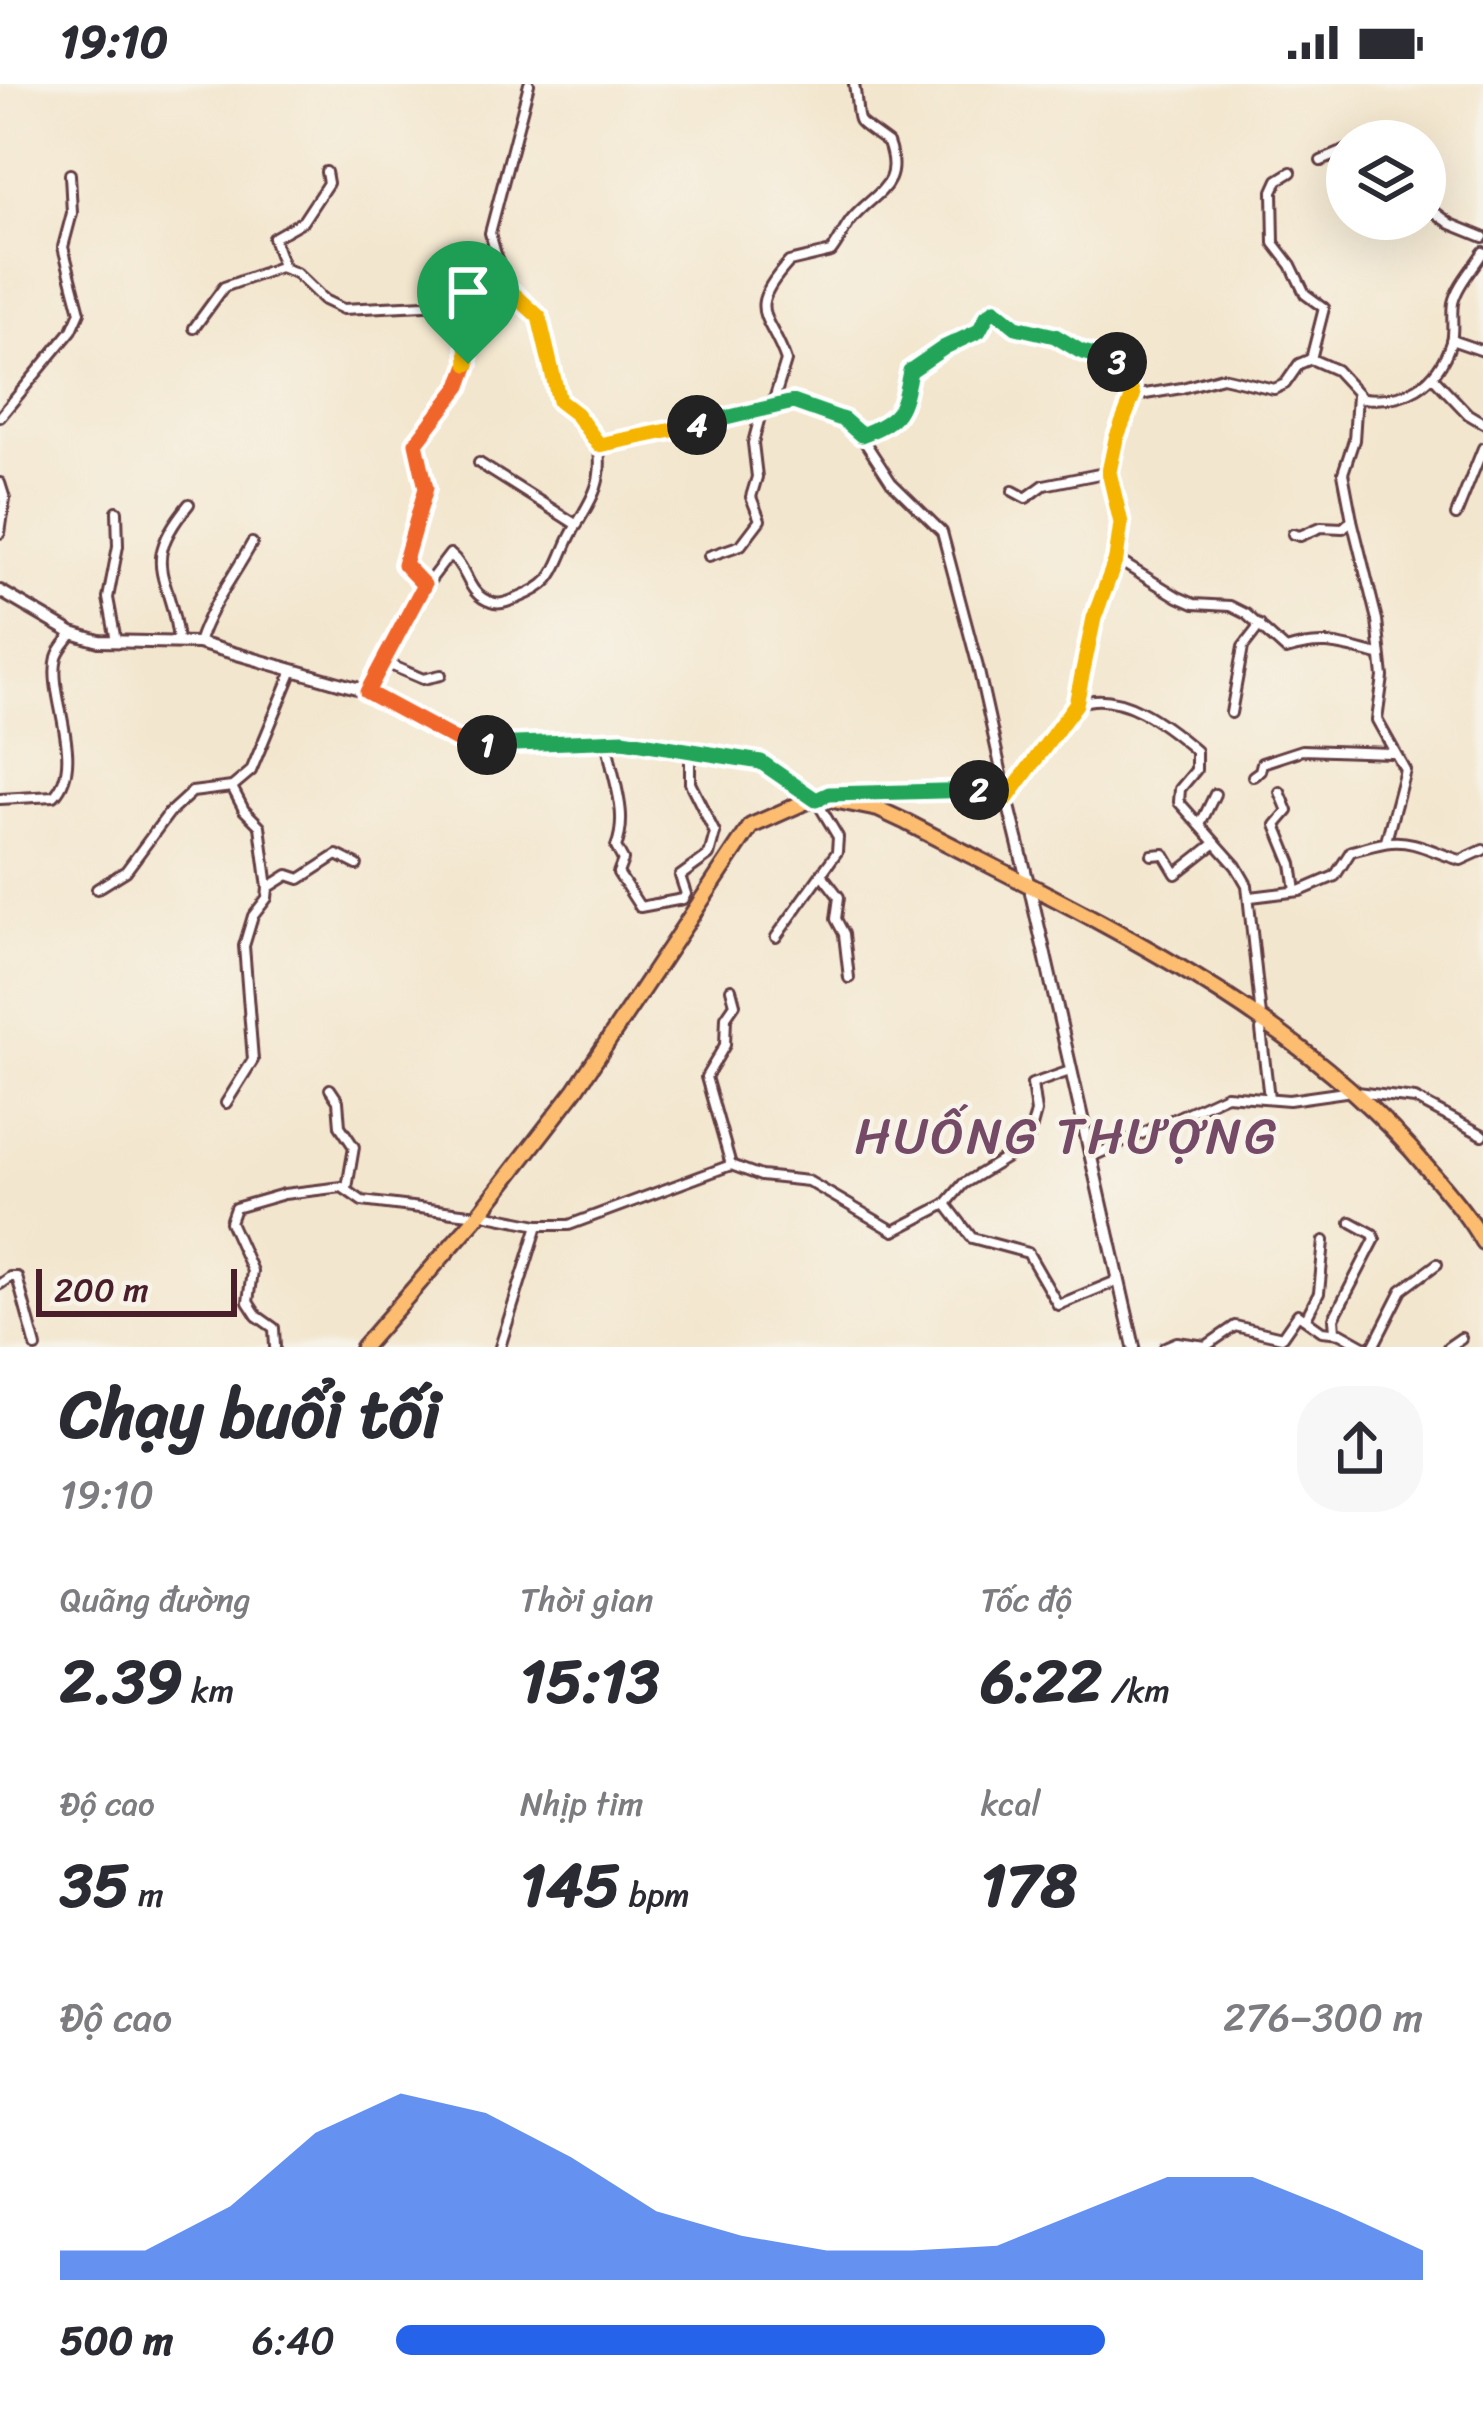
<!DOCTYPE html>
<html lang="vi">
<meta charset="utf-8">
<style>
:root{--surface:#fff;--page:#f7f7f7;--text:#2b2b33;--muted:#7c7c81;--accent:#2563eb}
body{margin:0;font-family:Sriracha,sans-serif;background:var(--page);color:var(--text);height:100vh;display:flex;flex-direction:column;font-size:45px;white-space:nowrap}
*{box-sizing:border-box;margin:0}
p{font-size:39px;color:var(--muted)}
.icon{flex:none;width:66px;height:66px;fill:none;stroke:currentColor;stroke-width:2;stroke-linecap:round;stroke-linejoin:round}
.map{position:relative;height:1263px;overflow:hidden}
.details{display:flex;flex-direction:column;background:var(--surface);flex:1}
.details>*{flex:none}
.fabs{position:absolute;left:1326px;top:36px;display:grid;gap:24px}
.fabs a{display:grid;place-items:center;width:120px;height:120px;border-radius:50%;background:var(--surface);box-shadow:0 12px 48px #0002;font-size:60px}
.scale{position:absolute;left:36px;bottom:30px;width:201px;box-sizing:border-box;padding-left:12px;border:6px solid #4a1f2b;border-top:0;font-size:33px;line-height:42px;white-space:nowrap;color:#4a1f2b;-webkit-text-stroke:9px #f7f3e8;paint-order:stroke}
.pin{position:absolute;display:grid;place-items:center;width:102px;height:102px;color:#fff;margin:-123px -51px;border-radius:50% 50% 50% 0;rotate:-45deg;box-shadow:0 0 12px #0007}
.pin .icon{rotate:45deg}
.km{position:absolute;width:60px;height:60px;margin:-30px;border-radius:50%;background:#222;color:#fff;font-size:33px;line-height:60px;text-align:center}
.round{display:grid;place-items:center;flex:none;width:126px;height:126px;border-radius:48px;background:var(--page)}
.overview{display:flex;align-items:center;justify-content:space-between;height:204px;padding:0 60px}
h1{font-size:66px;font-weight:700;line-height:90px}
.stats{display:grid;grid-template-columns:repeat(3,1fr);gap:18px;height:204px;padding:12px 60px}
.stats div{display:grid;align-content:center}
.stats b{font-size:60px;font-weight:700}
.stats small{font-size:33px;font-weight:400}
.stats p{font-size:33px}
.chart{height:336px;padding:24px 60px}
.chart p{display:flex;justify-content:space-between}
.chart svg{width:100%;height:216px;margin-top:12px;fill:var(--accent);opacity:.7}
ul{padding:0 60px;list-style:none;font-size:39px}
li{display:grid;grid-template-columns:192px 144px 1fr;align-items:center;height:90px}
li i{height:30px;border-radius:15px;background:var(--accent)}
.status{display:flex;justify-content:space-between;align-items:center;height:84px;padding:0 60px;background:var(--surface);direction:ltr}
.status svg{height:33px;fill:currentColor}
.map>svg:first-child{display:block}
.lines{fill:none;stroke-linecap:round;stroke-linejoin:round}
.minor-casing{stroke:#633d43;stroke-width:14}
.tertiary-casing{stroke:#633d43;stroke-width:16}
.trunk-casing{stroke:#633d43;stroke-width:20}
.minor{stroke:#fff;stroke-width:8}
.tertiary{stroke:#fff;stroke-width:10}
.trunk{stroke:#fcbd6f;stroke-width:14}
.split-1-casing{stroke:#fff;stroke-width:24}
.split-2-casing{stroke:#fff;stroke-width:24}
.split-3-casing{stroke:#fff;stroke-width:24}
.split-4-casing{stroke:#fff;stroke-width:24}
.split-5-casing{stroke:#fff;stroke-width:24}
.split-1{stroke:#f0652b;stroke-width:15}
.split-2{stroke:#22a559;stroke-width:15}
.split-3{stroke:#f5b400;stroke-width:15}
.split-4{stroke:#22a559;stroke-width:15}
.split-5{stroke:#f5b400;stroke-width:15}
.labels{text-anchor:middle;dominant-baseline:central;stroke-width:9;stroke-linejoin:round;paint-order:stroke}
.quarter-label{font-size:51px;letter-spacing:3px;fill:#744a67;stroke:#f7f3e8}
</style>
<div class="status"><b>19:10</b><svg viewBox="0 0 49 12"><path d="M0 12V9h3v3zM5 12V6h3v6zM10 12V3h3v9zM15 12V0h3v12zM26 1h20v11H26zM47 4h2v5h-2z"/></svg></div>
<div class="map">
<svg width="1483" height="1263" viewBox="0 0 1483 1263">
<rect width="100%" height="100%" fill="#f7f3e8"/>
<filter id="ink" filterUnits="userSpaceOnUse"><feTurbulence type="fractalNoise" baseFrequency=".00833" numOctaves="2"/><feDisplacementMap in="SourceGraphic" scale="24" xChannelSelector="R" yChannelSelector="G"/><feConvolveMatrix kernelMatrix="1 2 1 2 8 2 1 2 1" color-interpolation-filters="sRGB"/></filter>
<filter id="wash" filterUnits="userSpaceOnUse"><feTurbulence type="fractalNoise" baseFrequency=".004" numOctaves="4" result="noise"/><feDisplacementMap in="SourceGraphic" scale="48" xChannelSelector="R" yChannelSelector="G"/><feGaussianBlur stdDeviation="2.7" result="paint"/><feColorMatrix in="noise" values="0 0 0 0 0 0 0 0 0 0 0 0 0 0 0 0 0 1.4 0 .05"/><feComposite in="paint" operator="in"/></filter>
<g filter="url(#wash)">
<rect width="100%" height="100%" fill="#f3e6ce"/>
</g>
<g filter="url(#ink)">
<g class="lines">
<defs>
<g id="minor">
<path d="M 1321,77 L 1347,66"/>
<path d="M 1291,88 L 1278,96 L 1273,107 L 1274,159 L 1291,181 L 1305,210 L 1324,224 L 1311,275"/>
<path d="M 1425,121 L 1451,140 L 1483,153"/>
<path d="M 283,182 L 273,154 L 303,137 L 328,99 L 326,88"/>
<path d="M 194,244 L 224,203 L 280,183 L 296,189 L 324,216 L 343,225 L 465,219 L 505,202"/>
<path d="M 1451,256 L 1483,267"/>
<path d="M 1432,292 L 1468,330 L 1483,339"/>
<path d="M 1133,312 L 1182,304 L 1222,293 L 1274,305 L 1285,300 L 1299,280 L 1311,275 L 1336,286 L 1362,314 C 1405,319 1437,301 1451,258 C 1454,245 1451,231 1453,219 C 1457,201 1474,183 1483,168"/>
<path d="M 772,322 L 786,277 C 770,229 743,229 789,178 L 831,168 C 840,157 844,144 853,134 C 875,108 904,103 888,59 C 848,29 862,47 854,0"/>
<path d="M 0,333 L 72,246 L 80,228 L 63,163 L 72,129 L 70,90"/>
<path d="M 861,351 L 895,335 L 912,285 L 978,247 L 995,226 L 1016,243 L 1055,252 L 1080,267 L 1116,277 L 1125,287 L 1133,312 L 1116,355 L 1109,388 L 1121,439 L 1117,469 L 1094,534 L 1076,620 L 1007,714"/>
<path d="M 599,361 L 793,318 L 855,343 L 891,398 L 942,448 L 978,583 L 1007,713"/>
<path d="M 479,379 L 577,441"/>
<path d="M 0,399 L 5,415 L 0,449"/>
<path d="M 1013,407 L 1026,414 L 1044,401 L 1109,388"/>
<path d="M 1456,431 L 1483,364"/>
<path d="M 1352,436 L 1377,536 L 1383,593 L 1377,636 L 1405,686 L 1386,757"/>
<path d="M 1293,450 L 1300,452 L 1321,443 L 1343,444 L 1352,436 L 1343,389 L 1354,356 L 1357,311"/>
<path d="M 709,472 L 741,461 L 760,436 L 751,413 L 757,393 L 753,359 L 762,325"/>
<path d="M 1116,475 L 1178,513 L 1194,520 L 1230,522 L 1246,530 L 1286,566 C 1325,554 1341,562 1379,571"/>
<path d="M 424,501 L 403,480 L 426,404 L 416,360 L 465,294 L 468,269 L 465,219"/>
<path d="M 116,557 L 108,514 L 118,462 L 117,427"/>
<path d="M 178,558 C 173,491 136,484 189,420"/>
<path d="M 198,559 C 210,522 233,494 252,459"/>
<path d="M 383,578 L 423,595 L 441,591"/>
<path d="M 367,607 L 412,520 L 450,470 C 469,485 466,510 491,518 C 500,522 509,517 518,514 C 557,499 554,486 570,453 C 586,421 604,406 599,366 C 597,348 572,328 559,317 L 543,240 L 534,225 L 505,202 L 490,149 L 529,0"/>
<path d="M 1077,620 C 1119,603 1166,641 1196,667 L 1196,686 L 1180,705 L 1179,718 L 1236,782 L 1247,801 L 1261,933"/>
<path d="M 1231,629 L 1243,563 L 1260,541"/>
<path d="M 607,657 C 611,693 630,728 616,763 L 623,776 L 618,789 L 640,823 L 683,815 L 686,810 L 680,792 L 709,771 L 715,749 L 690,699 L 690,667"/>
<path d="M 1253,692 L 1260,687 L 1262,679 L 1302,666 L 1391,669"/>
<path d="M 1280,708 L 1288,727 L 1276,741 L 1292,780 L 1296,807"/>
<path d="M 0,715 L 54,712 C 87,678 47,611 57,573 C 59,565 67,557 72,550"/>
<path d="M 1200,741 L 1215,710"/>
<path d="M 1152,771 L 1164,770 L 1176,790 L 1214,760"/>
<path d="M 823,792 L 839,813 L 836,835 L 844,850 L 849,894"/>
<path d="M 269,803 L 288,791 L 300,795 L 337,771 L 357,781"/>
<path d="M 97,805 L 126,787 L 169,729 L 192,708 L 232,703 L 251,687 L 293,586"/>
<path d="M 1251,813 L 1300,807 L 1335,792 L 1351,767 C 1364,764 1379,759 1391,758 C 1414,755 1439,771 1461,776 L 1483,766"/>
<path d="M 776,853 L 837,768 L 838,753 L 816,716"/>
<path d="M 1261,946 L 1269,1014"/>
<path d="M 330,1005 L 338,1017 L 340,1042 L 354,1063 L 347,1104"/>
<path d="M 1356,1008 L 1415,1015 L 1483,1051"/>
<path d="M 226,1019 L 253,976 L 244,862 L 253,832 L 267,814 L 268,804 L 260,742 L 244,726 L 232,703"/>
<path d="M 1091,1073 L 1226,1011 L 1289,1016 L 1345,1008"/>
<path d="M 731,1081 L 706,993 L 725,961 L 726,933 L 735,920 L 731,905"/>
<path d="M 946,1120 L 972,1154 L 1028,1169 L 1058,1221 L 1119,1196"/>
<path d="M 488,1131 L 538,1141 L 569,1141 L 731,1081 L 761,1092 L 808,1097 L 894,1147 L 946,1120 L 963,1100 L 1027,1061 L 1036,1028 L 1032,1000 L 1070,987"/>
<path d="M 0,1200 L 10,1193 L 17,1193 L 36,1263"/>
<path d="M 1306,1234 L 1319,1209 L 1324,1157"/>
<path d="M 1335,1247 L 1334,1234 L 1375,1155 L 1373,1150 L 1351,1138"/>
<path d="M 275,1263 L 274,1244 L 257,1232 L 248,1218 L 252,1187 L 230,1138 L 235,1124 L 284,1110 L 342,1103 L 362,1117 L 478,1131"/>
<path d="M 500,1263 L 538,1141"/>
<path d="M 1165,1263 L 1177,1258 L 1206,1262 L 1235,1242 L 1282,1253 L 1298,1230 L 1322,1247 L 1341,1249 L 1366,1263"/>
<path d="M 1373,1263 L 1402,1206 L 1437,1180"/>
<path d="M 1448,1263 L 1461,1254"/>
</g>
<g id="tertiary">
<path d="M 0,507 L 72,549 L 99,557 L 198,559 L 367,607 L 466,659 L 603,656 L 690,667 L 761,678 L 816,716 L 828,710 L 973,705 L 1007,714 L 1029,803"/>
<path d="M 1031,809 L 1134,1263"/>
</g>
<path id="trunk" d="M 363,1263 L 481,1128 L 576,1005 L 751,742 L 807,717 L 828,715 L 878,725 L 906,738 C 1089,833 1294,924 1428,1085 C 1448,1109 1468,1131 1483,1158"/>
</defs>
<!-- minor casing -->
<use href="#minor" class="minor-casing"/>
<!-- tertiary casing -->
<use href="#tertiary" class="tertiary-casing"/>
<!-- trunk casing -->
<use href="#trunk" class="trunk-casing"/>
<!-- minor -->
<use href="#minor" class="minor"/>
<!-- tertiary -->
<use href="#tertiary" class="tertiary"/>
<!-- trunk -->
<use href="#trunk" class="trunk"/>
</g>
</g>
<g class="lines" filter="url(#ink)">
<defs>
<path id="split-1" d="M 468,280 L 460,302 L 416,359 L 426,404 L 404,480 L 424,501 L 367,608 L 456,656 L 487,661"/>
<path id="split-2" d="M 487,661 L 623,656 L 761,678 L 816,716 L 829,710 L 979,706"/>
<path id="split-3" d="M 979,706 L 1007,714 L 1076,620 L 1094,534 L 1116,475 L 1121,439 L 1109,388 L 1116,355 L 1133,312 L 1125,287 L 1117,278"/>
<path id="split-4" d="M 697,341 L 793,318 L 844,336 L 861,351 C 901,336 902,327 910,287 L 945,263 L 979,247 L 987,232 L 995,226 L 1016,243 L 1055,252 L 1080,267 L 1117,278"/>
<path id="split-5" d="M 468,280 L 465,219 L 505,202 L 539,233 L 559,317 L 576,330 L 599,361 L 697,341"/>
</defs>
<!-- split-1 casing -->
<use href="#split-1" class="split-1-casing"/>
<!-- split-2 casing -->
<use href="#split-2" class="split-2-casing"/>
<!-- split-3 casing -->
<use href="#split-3" class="split-3-casing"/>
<!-- split-4 casing -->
<use href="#split-4" class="split-4-casing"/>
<!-- split-5 casing -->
<use href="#split-5" class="split-5-casing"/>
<!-- split-1 -->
<use href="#split-1" class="split-1"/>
<!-- split-2 -->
<use href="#split-2" class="split-2"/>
<!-- split-3 -->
<use href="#split-3" class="split-3"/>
<!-- split-4 -->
<use href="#split-4" class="split-4"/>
<!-- split-5 -->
<use href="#split-5" class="split-5"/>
</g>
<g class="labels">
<!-- quarter labels -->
<g class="quarter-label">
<text x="1067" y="1052">HUỐNG THƯỢNG</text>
</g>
</g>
</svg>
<div class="fabs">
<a><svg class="icon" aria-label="layers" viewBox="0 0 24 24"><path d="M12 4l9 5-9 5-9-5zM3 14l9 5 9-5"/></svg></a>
</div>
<div class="scale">200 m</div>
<div class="pin" style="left:468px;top:280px;background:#1e9e55"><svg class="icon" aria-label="arrive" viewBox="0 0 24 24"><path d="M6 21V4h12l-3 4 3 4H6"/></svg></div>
<b class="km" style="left:487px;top:661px">1</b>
<b class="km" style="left:979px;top:706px">2</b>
<b class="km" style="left:1117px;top:278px">3</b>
<b class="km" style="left:697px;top:341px">4</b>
</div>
<section class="details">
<div class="overview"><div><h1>Chạy buổi tối</h1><p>19:10</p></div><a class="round"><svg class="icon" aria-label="share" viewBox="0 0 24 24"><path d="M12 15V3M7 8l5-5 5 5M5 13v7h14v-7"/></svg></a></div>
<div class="stats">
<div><p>Quãng đường</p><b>2.39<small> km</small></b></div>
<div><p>Thời gian</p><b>15:13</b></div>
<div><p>Tốc độ</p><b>6:22<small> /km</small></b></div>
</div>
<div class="stats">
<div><p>Độ cao</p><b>35<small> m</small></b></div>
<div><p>Nhịp tim</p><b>145<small> bpm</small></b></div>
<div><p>kcal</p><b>178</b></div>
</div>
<div class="chart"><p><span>Độ cao</span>276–300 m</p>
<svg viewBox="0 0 160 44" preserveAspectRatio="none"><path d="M0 44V38L10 38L20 29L30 14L40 6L50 10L60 19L70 30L80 35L90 38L100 38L110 37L120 30L130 23L140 23L150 30L160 38V44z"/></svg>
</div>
<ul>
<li><b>500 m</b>6:40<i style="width:69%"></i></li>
</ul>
</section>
